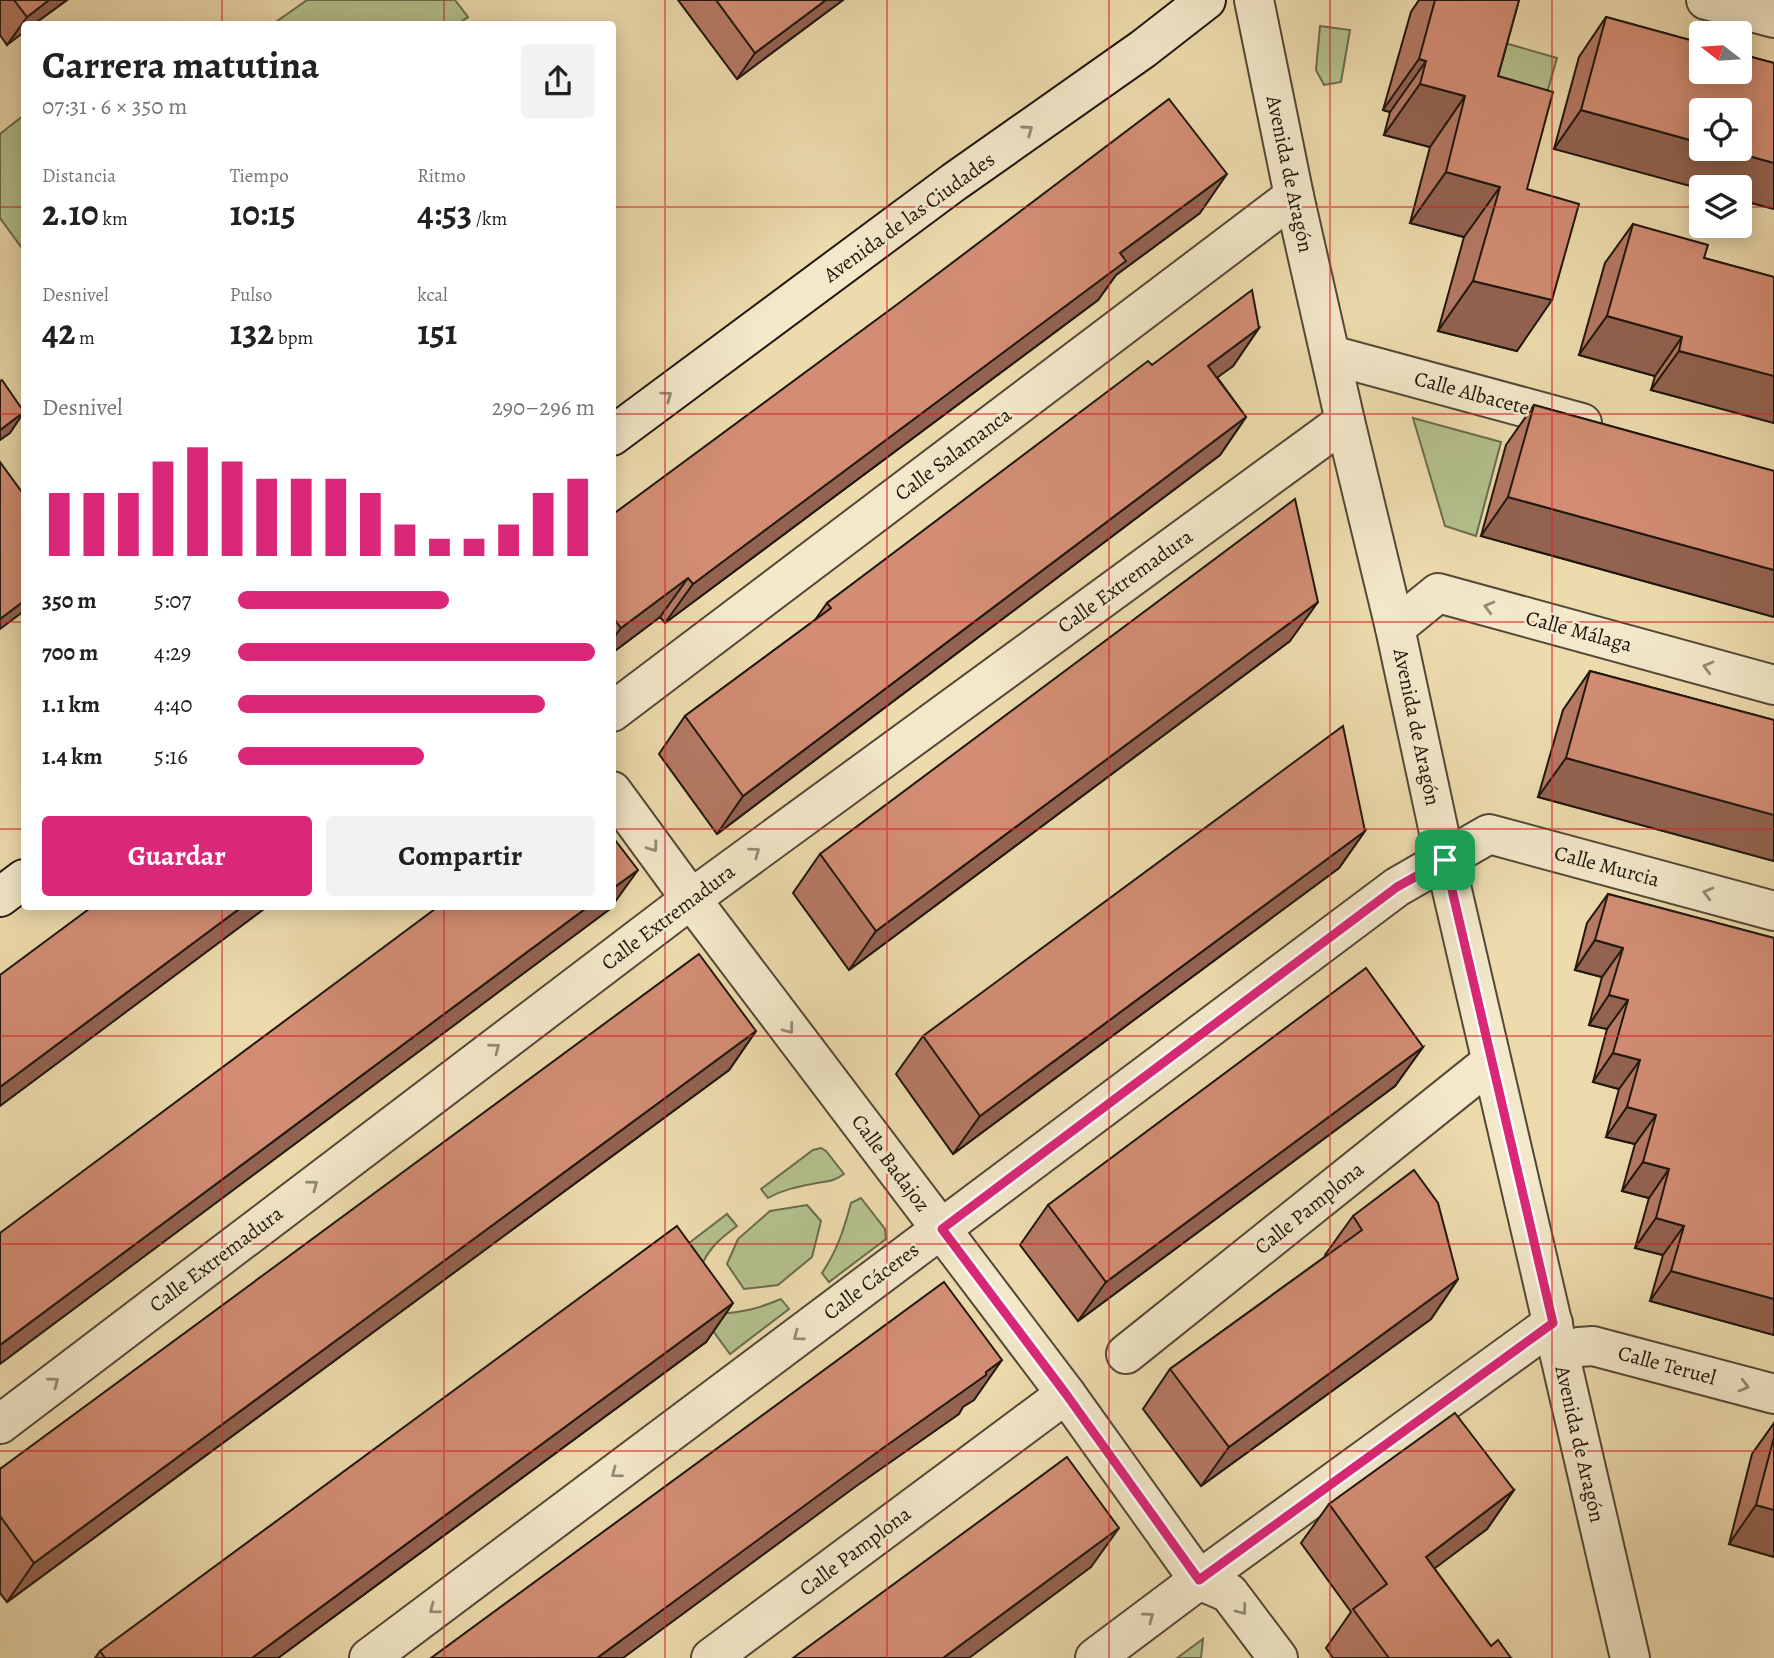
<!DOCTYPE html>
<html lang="es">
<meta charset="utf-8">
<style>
:root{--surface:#fff;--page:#f2f2f2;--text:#202124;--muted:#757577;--accent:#db2777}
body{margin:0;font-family:Alegreya,serif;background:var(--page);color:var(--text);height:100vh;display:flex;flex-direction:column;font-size:26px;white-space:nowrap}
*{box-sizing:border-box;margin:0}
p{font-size:23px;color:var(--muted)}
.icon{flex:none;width:38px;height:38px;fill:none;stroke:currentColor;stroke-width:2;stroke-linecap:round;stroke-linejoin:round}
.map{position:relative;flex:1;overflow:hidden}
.sheet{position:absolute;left:21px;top:21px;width:595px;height:889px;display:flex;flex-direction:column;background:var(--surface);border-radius:7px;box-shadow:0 4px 18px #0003}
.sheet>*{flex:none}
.needle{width:46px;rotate:287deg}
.buttons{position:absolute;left:1689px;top:21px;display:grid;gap:14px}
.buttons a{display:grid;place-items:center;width:63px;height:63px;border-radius:7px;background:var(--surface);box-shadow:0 4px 18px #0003;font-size:35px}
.pin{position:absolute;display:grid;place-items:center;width:60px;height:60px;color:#fff;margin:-30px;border-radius:14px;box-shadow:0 4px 10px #0006}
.round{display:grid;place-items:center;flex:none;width:74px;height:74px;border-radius:7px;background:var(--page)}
.summary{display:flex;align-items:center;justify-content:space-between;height:119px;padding:0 21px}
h1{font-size:38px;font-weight:700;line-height:52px}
.stats{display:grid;grid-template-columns:repeat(3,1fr);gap:10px;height:119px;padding:7px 21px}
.stats div{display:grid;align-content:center}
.stats b{font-size:35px;font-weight:700}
.stats small{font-size:19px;font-weight:400}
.stats p{font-size:19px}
.chart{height:196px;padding:14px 21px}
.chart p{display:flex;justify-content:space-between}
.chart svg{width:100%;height:126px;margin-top:7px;stroke:var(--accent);stroke-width:6}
.cta{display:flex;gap:14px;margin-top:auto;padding:14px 21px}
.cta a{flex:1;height:80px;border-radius:7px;background:var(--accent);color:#fff;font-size:28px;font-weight:700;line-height:80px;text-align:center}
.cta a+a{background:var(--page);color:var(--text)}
ul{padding:0 21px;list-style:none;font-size:23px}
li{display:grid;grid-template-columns:112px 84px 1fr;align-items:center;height:52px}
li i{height:18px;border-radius:9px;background:var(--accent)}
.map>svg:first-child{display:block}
.green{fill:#b4c18d;stroke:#6a6c4e;stroke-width:2}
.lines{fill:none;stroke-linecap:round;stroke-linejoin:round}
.street-casing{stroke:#534836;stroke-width:42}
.secondary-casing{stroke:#20170e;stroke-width:42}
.street{stroke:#f3e8ca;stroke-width:38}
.secondary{stroke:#f3e8ca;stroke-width:38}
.wall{fill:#b57964;stroke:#20170e;stroke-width:2}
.shaded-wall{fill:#936351;stroke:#20170e;stroke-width:2}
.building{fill:#d28d74;stroke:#20170e;stroke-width:2}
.oneway{stroke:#948a75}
.route-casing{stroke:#fff;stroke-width:14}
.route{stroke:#db2777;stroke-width:9}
.grid{fill:none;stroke:#d62828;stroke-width:2;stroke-opacity:0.55}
.labels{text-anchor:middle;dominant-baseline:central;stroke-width:5;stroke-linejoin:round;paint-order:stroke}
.street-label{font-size:21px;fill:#20170e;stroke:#f3e8ca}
</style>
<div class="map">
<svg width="1774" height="1658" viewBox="0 0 1774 1658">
<rect width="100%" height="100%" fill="#eddbad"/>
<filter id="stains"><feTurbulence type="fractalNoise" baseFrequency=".00286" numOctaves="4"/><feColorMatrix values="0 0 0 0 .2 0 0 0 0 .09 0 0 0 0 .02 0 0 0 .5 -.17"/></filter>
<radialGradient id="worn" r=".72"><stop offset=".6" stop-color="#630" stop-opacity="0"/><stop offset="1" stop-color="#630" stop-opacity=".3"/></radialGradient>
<!-- green -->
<g class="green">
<path d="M 307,0 L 455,0 L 468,17 L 458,24 L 273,24 Z"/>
<path d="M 1320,26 L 1350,30 L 1341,82 L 1324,85 L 1316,70 Z"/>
<path d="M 1505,43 L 1557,58 L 1537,128 L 1485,113 Z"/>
<path d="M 24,115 L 24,251 L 0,218 L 0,134 Z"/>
<path d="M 1413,418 L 1501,442 L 1476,536 L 1445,526 Z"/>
<path d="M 821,1148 L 826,1151 L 844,1174 C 831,1183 826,1181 812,1184 C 796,1187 782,1190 768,1198 L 761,1189 L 813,1150 Z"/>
<path d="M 861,1198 L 885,1229 L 886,1239 L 829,1282 L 822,1273 C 837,1251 844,1229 851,1203 Z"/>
<path d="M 807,1205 L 821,1221 L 812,1257 L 778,1285 L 744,1289 L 727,1264 L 738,1239 L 770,1211 Z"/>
<path d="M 727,1214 L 737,1226 C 721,1238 711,1246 702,1264 L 663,1263 Z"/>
<path d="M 781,1299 L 789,1309 L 730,1354 L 702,1316 C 717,1313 728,1314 742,1311 C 756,1309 769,1304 781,1299 Z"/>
<path d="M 1203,1639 L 1201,1658 L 1177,1658 Z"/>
</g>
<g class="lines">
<defs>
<g id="street">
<path d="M 1254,0 L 1294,196 L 1345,421 L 1395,628 L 1445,860 L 1630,1658"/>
<path d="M 1706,0 L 1774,18"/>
<path d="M 1331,355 L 1582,423"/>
<path d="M 1395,628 L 1438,593 L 1774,685"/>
<path d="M 612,712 L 1294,196"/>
<path d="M 612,791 L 691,899 L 1066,1394 L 1199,1580 L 1229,1593 L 1278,1658"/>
<path d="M 1560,1353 L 1579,1347 L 1593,1346 L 1774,1394"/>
<path d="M 1126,1354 L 1491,1062"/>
<path d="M 0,1424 L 691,899 L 1345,421"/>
<path d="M 369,1658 L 1397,887 L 1489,834 L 1774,911"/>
<path d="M 711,1658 L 1066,1394"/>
<path d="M 1095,1658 L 1199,1580 L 1553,1323"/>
</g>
<g id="secondary">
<path d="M 612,436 L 954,182 L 1143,49 L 1206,0"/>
<path d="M 0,897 L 24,879"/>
</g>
</defs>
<!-- street casing -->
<use href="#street" class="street-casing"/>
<!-- secondary casing -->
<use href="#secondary" class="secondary-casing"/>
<!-- street -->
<use href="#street" class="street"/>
<!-- secondary -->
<use href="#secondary" class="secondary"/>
</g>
<!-- wall -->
<g class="wall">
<path d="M 0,0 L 67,0 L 34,24 L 24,24 L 7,45 L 0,35 Z"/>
<path d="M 678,0 L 843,0 L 737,79 Z"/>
<path d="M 1419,0 L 1519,0 L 1498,76 L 1527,189 L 1517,351 L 1438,331 L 1464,237 L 1410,223 L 1430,147 L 1384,135 L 1390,112 L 1383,110 L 1411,12 Z"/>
<path d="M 1606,17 L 1774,63 L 1774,209 L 1740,200 L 1740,187 L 1554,149 L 1579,57 Z"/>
<path d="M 1200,213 L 1116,275 L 1098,300 L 665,623 L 660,617 L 612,653 L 612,515 Z"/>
<path d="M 1633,224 L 1704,258 L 1774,277 L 1774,423 L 1651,390 L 1655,376 L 1579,355 L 1605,263 Z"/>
<path d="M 1259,328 L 1233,366 L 1217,377 L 1246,417 L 1220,455 L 717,834 L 659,754 L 685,716 L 815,620 L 827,603 L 1152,365 Z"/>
<path d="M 1534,405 L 1774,471 L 1774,617 L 1481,536 L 1506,445 Z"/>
<path d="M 1290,641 L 849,970 L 793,893 L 820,854 Z"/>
<path d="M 1590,671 L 1774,720 L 1774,861 L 1538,797 L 1563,710 Z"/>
<path d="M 1365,831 L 1339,868 L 953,1154 L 896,1074 L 923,1036 Z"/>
<path d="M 1608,894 L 1774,938 L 1774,1335 L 1650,1301 L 1663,1255 L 1635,1248 L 1649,1198 L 1622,1191 L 1635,1144 L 1606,1137 L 1619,1089 L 1593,1082 L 1607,1029 L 1589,1025 L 1602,977 L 1575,970 L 1587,923 Z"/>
<path d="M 756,1031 L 729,1070 L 7,1602 L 0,1593 L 0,1469 Z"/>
<path d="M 1423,1047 L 1395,1086 L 1078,1321 L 1020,1245 L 1048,1205 Z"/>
<path d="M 1353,1216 L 1458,1279 L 1431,1319 L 1201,1486 L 1143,1409 L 1170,1369 L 1326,1256 L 1325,1255 Z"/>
<path d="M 733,1303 L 706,1342 L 278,1658 L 95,1658 L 100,1651 Z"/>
<path d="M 1774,1423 L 1774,1557 L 1729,1544 L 1752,1454 Z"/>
<path d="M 1514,1490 L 1487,1529 L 1434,1568 L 1491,1646 L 1511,1658 L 1333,1658 L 1326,1648 L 1351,1612 L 1301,1543 L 1329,1504 Z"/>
</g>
<!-- shaded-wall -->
<g class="shaded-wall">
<path d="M 49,0 L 67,0 L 34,24 L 24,24 L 24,32 L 7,45 L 27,17 Z"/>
<path d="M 826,0 L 843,0 L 737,79 L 755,53 Z"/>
<path d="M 1419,59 L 1426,61 L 1390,112 L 1383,110 Z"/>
<path d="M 1420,84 L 1465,96 L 1430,147 L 1384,135 Z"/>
<path d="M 1581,110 L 1701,143 L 1701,149 L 1724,149 L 1774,163 L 1774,209 L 1740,200 L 1740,187 L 1701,187 L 1701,189 L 1554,149 Z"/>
<path d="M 1446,172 L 1500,187 L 1464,237 L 1410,223 Z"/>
<path d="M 1227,174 L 1200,213 L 1116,275 L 1098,300 L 665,623 L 693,584 L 1120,253 Z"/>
<path d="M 1473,281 L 1552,300 L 1517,351 L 1438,331 Z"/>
<path d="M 1607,316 L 1682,337 L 1655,376 L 1579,355 Z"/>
<path d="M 1259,328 L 1233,366 L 1181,404 L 1208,366 Z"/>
<path d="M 1679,351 L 1774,376 L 1774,423 L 1651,390 Z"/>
<path d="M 24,412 L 10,433 L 0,440 L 0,430 Z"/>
<path d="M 1246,417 L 1220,455 L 717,834 L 743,796 Z"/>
<path d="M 1508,497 L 1774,570 L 1774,617 L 1481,536 Z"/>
<path d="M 688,578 L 660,617 L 612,653 L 612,640 L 621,628 Z"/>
<path d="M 24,601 L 24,611 L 0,629 L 0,619 Z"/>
<path d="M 1318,602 L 1290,641 L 849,970 L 876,931 Z"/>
<path d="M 1566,758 L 1774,815 L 1774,861 L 1538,797 Z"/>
<path d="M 1365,831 L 1339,868 L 953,1154 L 980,1116 Z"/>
<path d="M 638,870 L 612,906 L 612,889 Z"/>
<path d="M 243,906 L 268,906 L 0,1106 L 0,1087 Z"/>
<path d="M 589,906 L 612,906 L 610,909 L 0,1364 L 0,1345 Z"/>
<path d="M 1595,940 L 1623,948 L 1602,977 L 1575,970 Z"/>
<path d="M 1609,995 L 1628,1000 L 1607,1029 L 1589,1025 Z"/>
<path d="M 756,1031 L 729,1070 L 7,1602 L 34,1563 Z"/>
<path d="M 1423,1047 L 1395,1086 L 1078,1321 L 1106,1282 Z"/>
<path d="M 1613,1053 L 1640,1060 L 1619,1089 L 1593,1082 Z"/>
<path d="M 1627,1107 L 1656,1115 L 1635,1144 L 1606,1137 Z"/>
<path d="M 1643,1162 L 1669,1169 L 1649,1198 L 1622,1191 Z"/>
<path d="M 1656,1218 L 1684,1226 L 1663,1255 L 1635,1248 Z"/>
<path d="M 1671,1271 L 1774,1299 L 1774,1335 L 1650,1301 Z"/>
<path d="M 1458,1279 L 1431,1319 L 1201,1486 L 1229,1447 Z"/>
<path d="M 733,1303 L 706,1342 L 278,1658 L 252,1658 Z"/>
<path d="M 1002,1360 L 974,1400 L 963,1407 L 959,1414 L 855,1487 L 623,1658 L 597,1658 Z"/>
<path d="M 1514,1490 L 1487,1529 L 1398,1596 L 1426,1557 Z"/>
<path d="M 1756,1505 L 1774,1510 L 1774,1557 L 1729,1544 Z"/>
<path d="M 1119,1528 L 1091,1567 L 969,1658 L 943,1658 Z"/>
</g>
<!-- building -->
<g class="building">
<path d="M 14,0 L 49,0 L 27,17 Z"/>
<path d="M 716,0 L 826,0 L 755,53 Z"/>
<path d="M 1435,0 L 1519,0 L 1498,76 L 1553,92 L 1527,189 L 1579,204 L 1552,300 L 1473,281 L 1500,187 L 1446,172 L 1465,96 L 1420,84 L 1426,61 L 1419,59 Z"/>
<path d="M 1606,17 L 1701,43 L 1701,72 L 1740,72 L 1740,54 L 1774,63 L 1774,163 L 1724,149 L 1740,149 L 1740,110 L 1701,110 L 1701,143 L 1581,110 Z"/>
<path d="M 1169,99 L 1227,174 L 1120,253 L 1126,261 L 693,584 L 688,578 L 621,628 L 612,616 L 612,515 L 899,303 Z"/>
<path d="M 1633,224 L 1708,245 L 1704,258 L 1774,277 L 1774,376 L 1679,351 L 1682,337 L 1607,316 Z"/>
<path d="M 1252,290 L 1259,328 L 1208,366 L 1246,417 L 743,796 L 685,716 L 831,608 L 827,603 L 1148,361 L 1152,365 Z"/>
<path d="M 2,380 L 24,412 L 0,430 L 0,381 Z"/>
<path d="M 1534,405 L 1774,471 L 1774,570 L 1508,497 Z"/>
<path d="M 0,462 L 24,495 L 24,601 L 0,619 Z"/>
<path d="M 1295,499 L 1318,602 L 876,931 L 820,854 Z"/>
<path d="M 1590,671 L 1774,720 L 1774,815 L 1566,758 Z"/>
<path d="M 1343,726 L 1365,831 L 980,1116 L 923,1036 Z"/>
<path d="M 612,836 L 638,870 L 612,889 Z"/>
<path d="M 1608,894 L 1774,938 L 1774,1299 L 1671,1271 L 1684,1226 L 1656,1218 L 1669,1169 L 1643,1162 L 1656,1115 L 1627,1107 L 1640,1060 L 1613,1053 L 1628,1000 L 1609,995 L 1623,948 L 1595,940 Z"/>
<path d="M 93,906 L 243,906 L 0,1087 L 0,975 Z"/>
<path d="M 439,906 L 589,906 L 0,1345 L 0,1233 Z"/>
<path d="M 699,954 L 756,1031 L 34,1563 L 0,1516 L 0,1469 Z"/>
<path d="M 1366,968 L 1423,1047 L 1106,1282 L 1048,1205 Z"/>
<path d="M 1414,1170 L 1438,1203 L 1458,1279 L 1229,1447 L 1170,1369 L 1362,1230 L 1353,1216 Z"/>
<path d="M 677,1226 L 733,1303 L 252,1658 L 105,1658 L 100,1651 Z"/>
<path d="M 944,1282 L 1002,1360 L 986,1372 L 986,1375 L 883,1448 L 597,1658 L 431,1658 Z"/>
<path d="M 1455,1413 L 1514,1490 L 1426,1557 L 1491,1646 L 1498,1640 L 1511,1658 L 1389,1658 L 1353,1609 L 1387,1584 L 1329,1504 Z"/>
<path d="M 1774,1437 L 1774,1510 L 1756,1505 Z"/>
<path d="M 1067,1457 L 1119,1528 L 943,1658 L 793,1658 Z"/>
</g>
<!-- one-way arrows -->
<defs><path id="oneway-chevron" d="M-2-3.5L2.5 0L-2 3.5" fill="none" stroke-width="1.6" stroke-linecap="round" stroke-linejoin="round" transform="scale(1.75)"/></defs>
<g class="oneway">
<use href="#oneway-chevron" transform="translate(1028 130) rotate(-35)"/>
<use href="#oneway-chevron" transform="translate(667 396) rotate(-36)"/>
<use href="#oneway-chevron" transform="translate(1489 607) rotate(-165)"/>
<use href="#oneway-chevron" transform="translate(1708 667) rotate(-165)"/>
<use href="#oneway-chevron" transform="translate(653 847) rotate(54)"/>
<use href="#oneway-chevron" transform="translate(755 852) rotate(-36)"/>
<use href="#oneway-chevron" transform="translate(1708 893) rotate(-165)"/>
<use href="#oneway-chevron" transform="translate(789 1029) rotate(53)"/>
<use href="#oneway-chevron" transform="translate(495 1048) rotate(-37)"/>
<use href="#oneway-chevron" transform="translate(313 1185) rotate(-37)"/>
<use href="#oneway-chevron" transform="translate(798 1336) rotate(143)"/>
<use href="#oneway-chevron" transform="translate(54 1382) rotate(-37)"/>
<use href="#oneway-chevron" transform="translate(1744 1386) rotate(15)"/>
<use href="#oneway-chevron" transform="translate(616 1473) rotate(143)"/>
<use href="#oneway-chevron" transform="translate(434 1609) rotate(143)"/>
<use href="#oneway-chevron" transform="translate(1242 1610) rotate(53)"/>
<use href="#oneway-chevron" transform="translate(1149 1617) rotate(-37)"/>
</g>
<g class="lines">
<defs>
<path id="route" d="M 1445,860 L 1553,1323 L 1199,1580 L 1066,1394 L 942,1229 L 1397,887 Z"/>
</defs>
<!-- route casing -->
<use href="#route" class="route-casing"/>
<!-- route -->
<use href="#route" class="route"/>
</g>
<!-- grid -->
<path class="grid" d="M 222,0 L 222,24M 444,0 L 444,24M 665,0 L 665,1658M 887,0 L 887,1658M 1109,0 L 1109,1658M 1330,0 L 1330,1658M 1552,0 L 1552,1658M 0,207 L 24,207M 612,207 L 1701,207M 1740,207 L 1774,207M 0,414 L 24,414M 612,414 L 1774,414M 0,622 L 24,622M 612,622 L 1774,622M 0,829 L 24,829M 612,829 L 1774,829M 222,906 L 222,1658M 444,906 L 444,1658M 0,1036 L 1774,1036M 0,1244 L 1774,1244M 0,1451 L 1774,1451"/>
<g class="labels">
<!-- street labels -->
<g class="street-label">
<text transform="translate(1290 174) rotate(78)">Avenida de Aragón</text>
<text transform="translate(909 217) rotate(-36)">Avenida de las Ciudades</text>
<text transform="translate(1472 393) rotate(15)">Calle Albacete</text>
<text transform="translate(953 454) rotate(-37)">Calle Salamanca</text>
<text transform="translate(1125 581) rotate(-36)">Calle Extremadura</text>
<text transform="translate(1579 631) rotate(15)">Calle Málaga</text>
<text transform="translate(1417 727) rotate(78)">Avenida de Aragón</text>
<text transform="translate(1607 866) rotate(15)">Calle Murcia</text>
<text transform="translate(668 917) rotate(-37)">Calle Extremadura</text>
<text transform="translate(891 1163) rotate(53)">Calle Badajoz</text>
<text transform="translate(1309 1208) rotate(-39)">Calle Pamplona</text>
<text transform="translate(216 1259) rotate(-37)">Calle Extremadura</text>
<text transform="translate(871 1281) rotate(-37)">Calle Cáceres</text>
<text transform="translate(1667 1365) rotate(15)">Calle Teruel</text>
<text transform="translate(1580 1444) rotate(77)">Avenida de Aragón</text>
<text transform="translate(855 1551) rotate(-37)">Calle Pamplona</text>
</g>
</g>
<rect width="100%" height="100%" filter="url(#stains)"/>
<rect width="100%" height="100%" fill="url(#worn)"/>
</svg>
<div class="buttons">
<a><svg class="needle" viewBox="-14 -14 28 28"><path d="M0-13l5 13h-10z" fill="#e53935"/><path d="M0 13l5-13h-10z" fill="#757577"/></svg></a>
<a><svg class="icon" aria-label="locate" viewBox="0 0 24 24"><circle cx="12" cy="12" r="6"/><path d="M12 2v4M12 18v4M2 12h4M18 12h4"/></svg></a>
<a><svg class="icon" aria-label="layers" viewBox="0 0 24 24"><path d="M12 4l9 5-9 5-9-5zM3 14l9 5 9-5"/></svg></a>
</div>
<div class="pin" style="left:1445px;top:860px;background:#1e9e55"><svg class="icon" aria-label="arrive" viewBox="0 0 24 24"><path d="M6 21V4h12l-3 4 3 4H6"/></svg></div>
<section class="sheet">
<div class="summary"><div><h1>Carrera matutina</h1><p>07:31 · 6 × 350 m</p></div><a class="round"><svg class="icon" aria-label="share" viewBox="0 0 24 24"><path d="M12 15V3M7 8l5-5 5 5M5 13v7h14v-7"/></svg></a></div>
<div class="stats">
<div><p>Distancia</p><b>2.10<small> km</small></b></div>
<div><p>Tiempo</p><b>10:15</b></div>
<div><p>Ritmo</p><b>4:53<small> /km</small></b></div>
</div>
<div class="stats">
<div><p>Desnivel</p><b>42<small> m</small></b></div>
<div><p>Pulso</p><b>132<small> bpm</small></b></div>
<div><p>kcal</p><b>151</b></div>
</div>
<div class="chart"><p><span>Desnivel</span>290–296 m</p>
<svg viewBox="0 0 160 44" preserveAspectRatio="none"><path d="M5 44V22M15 44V22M25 44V22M35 44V11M45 44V6M55 44V11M65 44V17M75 44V17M85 44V17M95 44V22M105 44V33M115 44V38M125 44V38M135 44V33M145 44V22M155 44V17"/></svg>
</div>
<ul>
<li><b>350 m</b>5:07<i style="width:59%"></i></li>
<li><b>700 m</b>4:29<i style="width:100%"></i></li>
<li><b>1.1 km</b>4:40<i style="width:86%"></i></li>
<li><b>1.4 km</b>5:16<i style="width:52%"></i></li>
</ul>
<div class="cta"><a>Guardar</a><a>Compartir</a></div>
</section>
</div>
